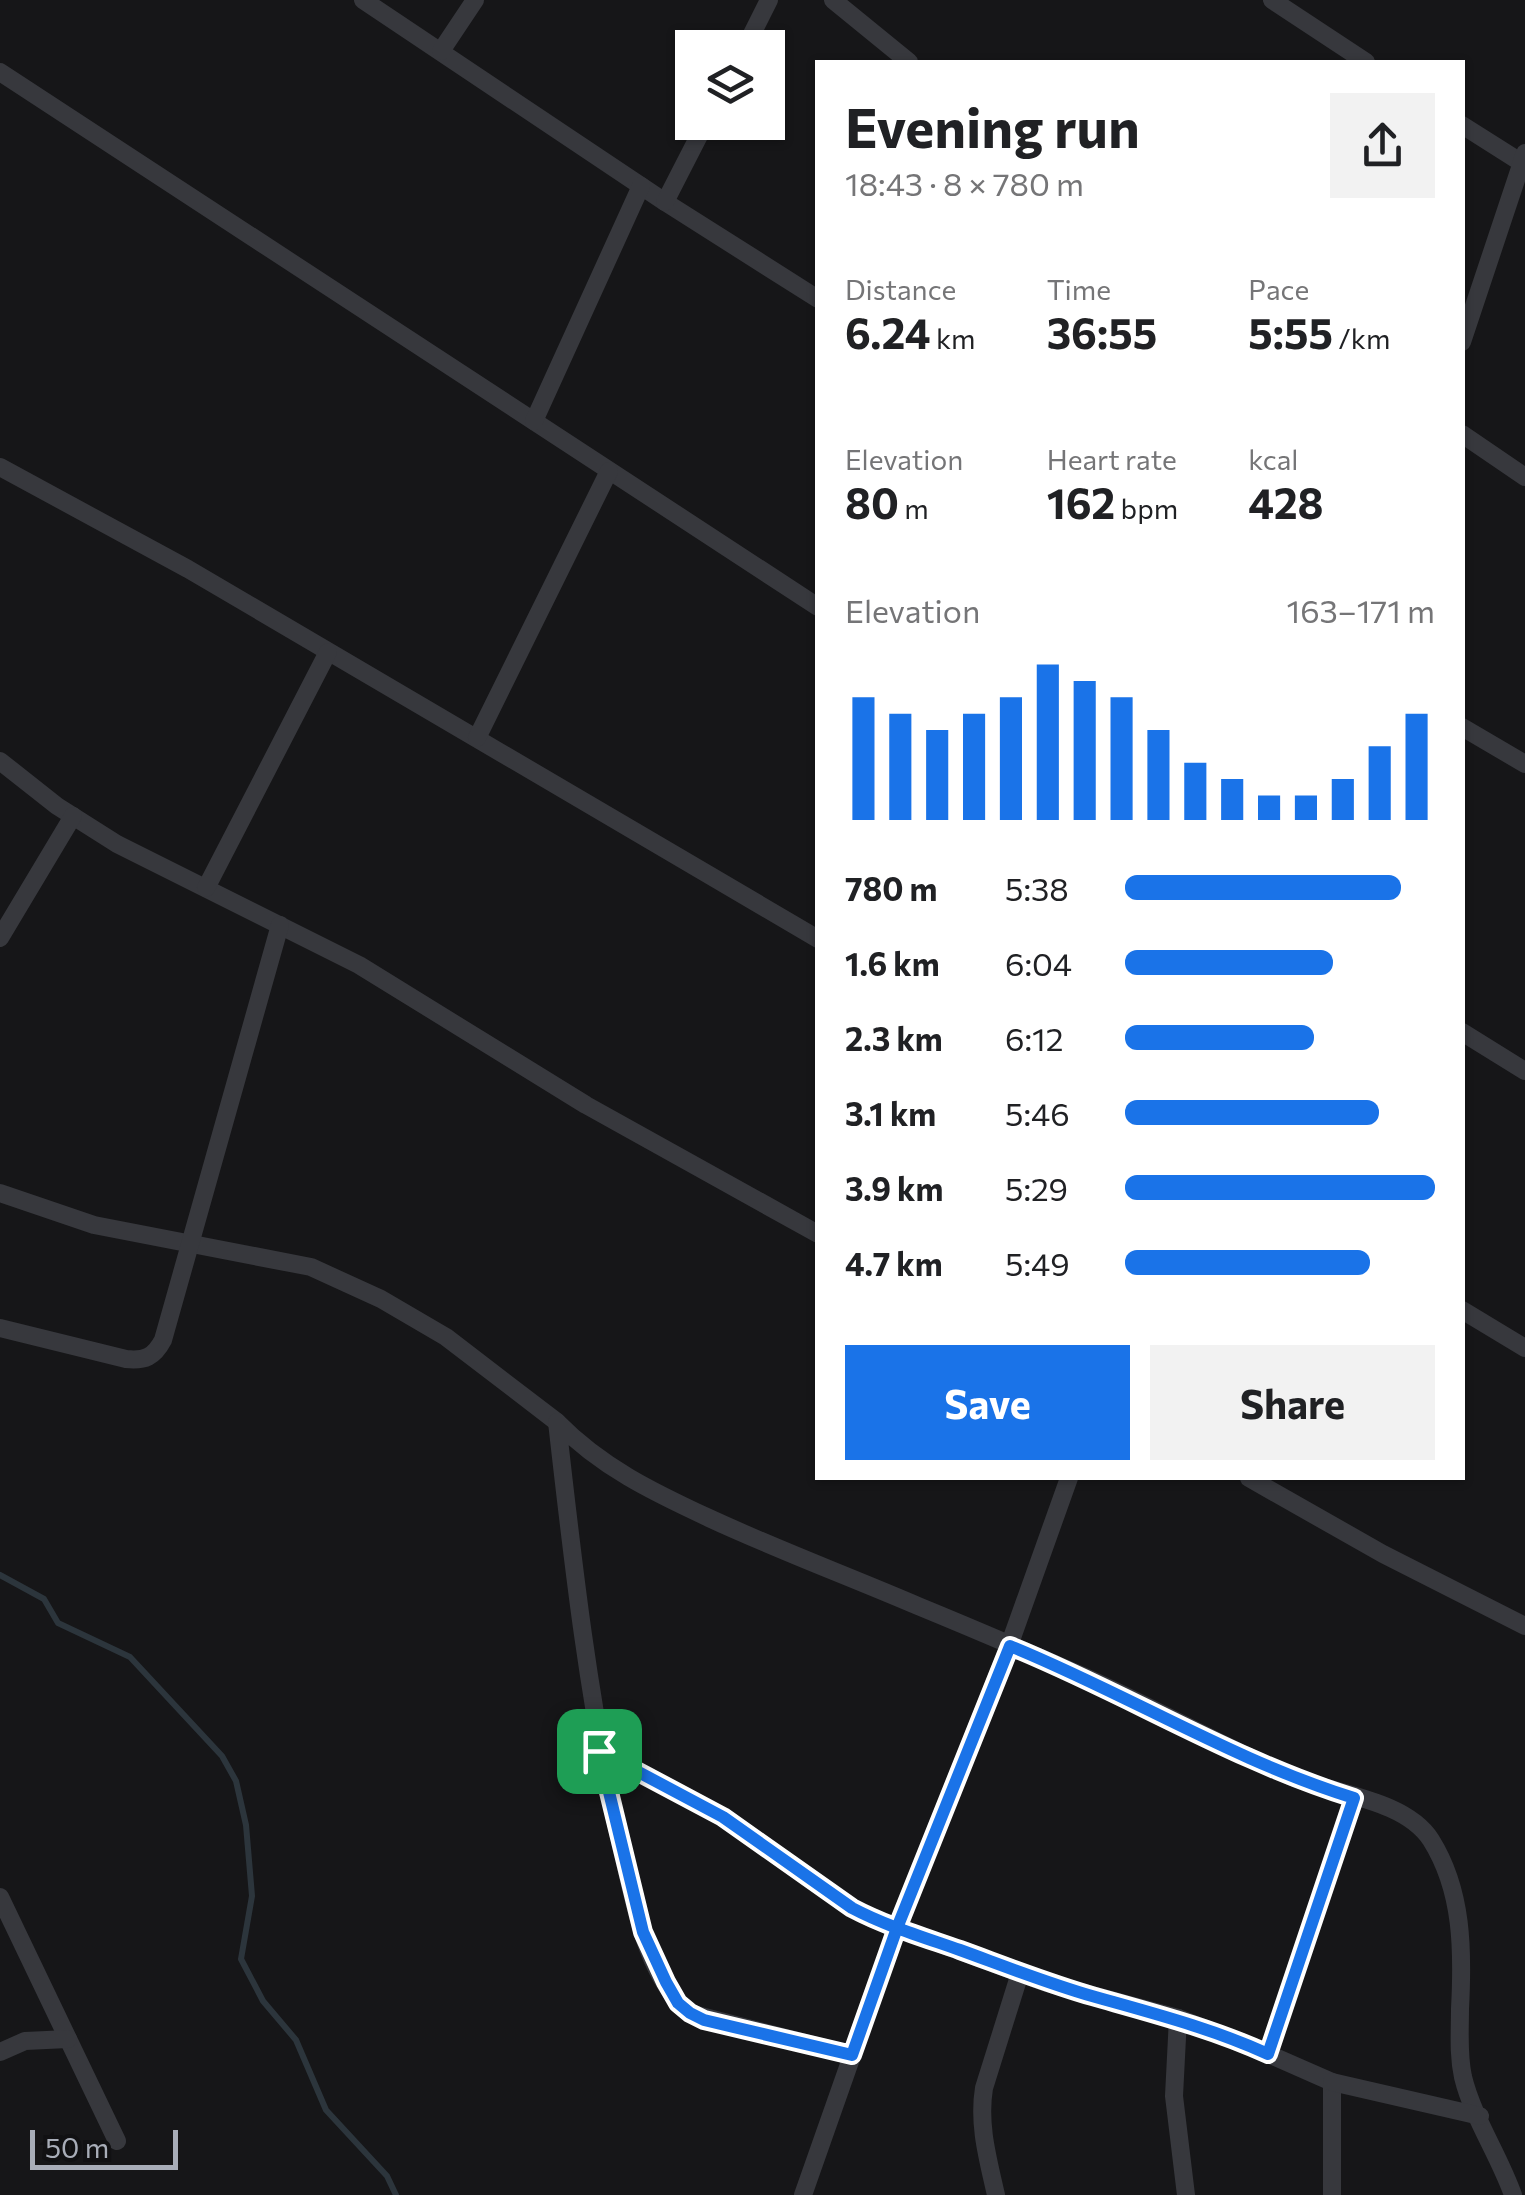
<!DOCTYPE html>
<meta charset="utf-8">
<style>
:root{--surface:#fff;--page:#f2f2f2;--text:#202124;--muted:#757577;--accent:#1a73e8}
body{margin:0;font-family:Commissioner,sans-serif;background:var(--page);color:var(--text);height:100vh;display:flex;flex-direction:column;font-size:38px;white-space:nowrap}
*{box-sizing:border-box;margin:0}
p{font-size:32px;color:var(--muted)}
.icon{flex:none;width:55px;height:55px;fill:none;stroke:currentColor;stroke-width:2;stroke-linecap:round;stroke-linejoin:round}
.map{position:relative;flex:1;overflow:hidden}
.side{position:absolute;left:815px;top:60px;width:650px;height:1420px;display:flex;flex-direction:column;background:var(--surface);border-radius:0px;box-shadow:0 2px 8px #0004}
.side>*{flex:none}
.fabs{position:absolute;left:675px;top:30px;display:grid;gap:20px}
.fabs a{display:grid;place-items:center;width:110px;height:110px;border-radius:0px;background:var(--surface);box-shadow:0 2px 8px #0004;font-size:50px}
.scale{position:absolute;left:30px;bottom:25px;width:148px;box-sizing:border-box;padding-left:10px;border:5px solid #a8adb8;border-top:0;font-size:28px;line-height:35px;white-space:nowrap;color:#a8adb8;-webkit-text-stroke:8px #111113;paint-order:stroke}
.pin{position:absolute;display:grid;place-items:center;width:85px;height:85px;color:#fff;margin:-42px;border-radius:20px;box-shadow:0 5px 15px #0006}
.round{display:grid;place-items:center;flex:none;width:105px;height:105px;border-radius:0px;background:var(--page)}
.overview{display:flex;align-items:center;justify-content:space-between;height:170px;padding:0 30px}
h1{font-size:55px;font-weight:700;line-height:75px}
.metrics{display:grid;grid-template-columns:repeat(3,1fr);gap:15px;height:170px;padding:10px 30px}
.metrics div{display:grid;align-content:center}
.metrics b{font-size:42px;font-weight:700}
.metrics small{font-size:28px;font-weight:400}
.metrics p{font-size:28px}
.chart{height:280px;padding:20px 30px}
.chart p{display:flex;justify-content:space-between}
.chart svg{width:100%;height:180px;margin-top:10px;stroke:var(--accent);stroke-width:6}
.primary-button{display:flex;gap:20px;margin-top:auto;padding:20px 30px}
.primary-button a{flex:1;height:115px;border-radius:0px;background:var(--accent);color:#fff;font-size:40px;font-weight:700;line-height:115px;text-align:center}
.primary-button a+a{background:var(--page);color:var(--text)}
ul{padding:0 30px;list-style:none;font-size:32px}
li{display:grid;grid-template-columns:160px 120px 1fr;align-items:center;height:75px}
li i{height:25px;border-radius:12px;background:var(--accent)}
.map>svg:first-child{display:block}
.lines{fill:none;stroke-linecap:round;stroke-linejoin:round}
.stream{stroke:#2c353c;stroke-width:6}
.minor{stroke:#37383d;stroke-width:18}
.route-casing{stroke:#fff;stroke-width:20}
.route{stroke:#1a73e8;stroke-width:12}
</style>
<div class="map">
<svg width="1525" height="2195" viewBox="0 0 1525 2195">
<rect width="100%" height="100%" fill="#161618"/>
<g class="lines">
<!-- stream -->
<path class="stream" d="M 0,1575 L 44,1599 L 58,1623 L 130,1657 L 222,1756 L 236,1781 L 246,1825 L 252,1896 L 241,1959 L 263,2001 L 296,2040 L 326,2110 L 387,2176 L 396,2195"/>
<!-- minor -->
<g class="minor">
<path d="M 363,0 L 665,202 L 818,299"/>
<path d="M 833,0 L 909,62"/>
<path d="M 1272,0 L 1366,62"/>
<path d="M 745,48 L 769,0"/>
<path d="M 441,51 L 475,0"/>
<path d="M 0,72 L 818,607"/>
<path d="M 1462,125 L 1525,165"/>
<path d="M 665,202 L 706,122"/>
<path d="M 1462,342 L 1525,153"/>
<path d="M 534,421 L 641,186"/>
<path d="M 1462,434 L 1525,477"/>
<path d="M 0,467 L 188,569 L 818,939"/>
<path d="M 1462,727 L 1525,764"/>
<path d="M 477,738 L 609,471"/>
<path d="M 0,761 L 57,806 L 117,844 L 359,965 L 586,1105 L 818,1234"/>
<path d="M 206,888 L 328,652"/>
<path d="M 0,938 L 73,816"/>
<path d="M 1462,1032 L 1525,1071"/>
<path d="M 0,1193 L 94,1225 L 311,1267 L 381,1299 L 446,1337 L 557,1422"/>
<path d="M 1462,1310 L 1525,1348"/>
<path d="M 0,1328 L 126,1359 C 145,1361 154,1357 163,1340 L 280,925"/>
<path d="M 1249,1478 L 1383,1554 L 1525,1626"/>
<path d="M 599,1751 L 723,1817 L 852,1908 L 873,1919 L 1047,1983 L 1178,2018 L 1257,2049 L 1332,2082 L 1332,2195"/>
<path d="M 0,1897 L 117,2141"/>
<path d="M 1178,2018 L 1174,2096 L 1186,2195"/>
<path d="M 0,2052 L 25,2041 L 68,2039"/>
<path d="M 1268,2054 L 1354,1798"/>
<path d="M 852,2055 L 689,2013 C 644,1972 635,1902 621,1846 C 589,1706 573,1564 557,1422 C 601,1467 653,1492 709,1518 C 778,1550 848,1576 918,1606 C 974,1629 1030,1653 1085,1677 C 1154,1708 1220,1745 1290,1776 C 1332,1794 1405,1799 1431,1840 C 1463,1891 1463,1951 1460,2009 C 1460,2032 1458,2054 1463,2077 C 1473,2118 1499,2155 1513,2195"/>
<path d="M 1332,2082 L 1480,2116"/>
<path d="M 803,2195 L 897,1928 L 1009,1646 L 1069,1478"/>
<path d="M 996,2195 C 988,2159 978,2125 984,2088 L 1020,1973"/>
</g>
</g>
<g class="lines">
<defs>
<path id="route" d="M 599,1751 L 643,1932 L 666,1982 L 678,2003 L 690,2013 L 704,2020 L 852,2055 L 897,1928 L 1010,1646 C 1126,1693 1234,1761 1354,1798 L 1268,2054 C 1211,2028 1152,2013 1092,1996 C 1047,1983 1004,1966 960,1950 C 923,1937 886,1926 852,1908 L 723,1817 L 599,1751"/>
</defs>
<!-- route casing -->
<use href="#route" class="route-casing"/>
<!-- route -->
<use href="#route" class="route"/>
</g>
</svg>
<div class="fabs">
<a><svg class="icon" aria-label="layers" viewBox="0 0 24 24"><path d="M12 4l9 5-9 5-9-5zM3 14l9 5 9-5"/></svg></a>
</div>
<div class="scale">50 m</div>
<div class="pin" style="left:599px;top:1751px;background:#1e9e55"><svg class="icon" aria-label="arrive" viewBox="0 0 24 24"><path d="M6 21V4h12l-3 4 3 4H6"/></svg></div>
<section class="side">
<div class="overview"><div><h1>Evening run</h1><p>18:43 · 8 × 780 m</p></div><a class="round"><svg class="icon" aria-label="share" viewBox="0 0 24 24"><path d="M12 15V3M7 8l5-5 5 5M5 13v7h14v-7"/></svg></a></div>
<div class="metrics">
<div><p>Distance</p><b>6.24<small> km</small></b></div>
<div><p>Time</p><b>36:55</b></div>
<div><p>Pace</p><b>5:55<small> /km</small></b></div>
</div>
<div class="metrics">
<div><p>Elevation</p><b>80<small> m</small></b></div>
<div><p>Heart rate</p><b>162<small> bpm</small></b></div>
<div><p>kcal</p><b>428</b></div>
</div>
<div class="chart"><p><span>Elevation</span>163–171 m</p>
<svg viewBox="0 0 160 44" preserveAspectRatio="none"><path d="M5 44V14M15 44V18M25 44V22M35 44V18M45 44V14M55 44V6M65 44V10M75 44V14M85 44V22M95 44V30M105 44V34M115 44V38M125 44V38M135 44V34M145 44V26M155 44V18"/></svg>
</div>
<ul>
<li><b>780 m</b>5:38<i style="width:89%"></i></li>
<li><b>1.6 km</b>6:04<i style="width:67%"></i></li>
<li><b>2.3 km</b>6:12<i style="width:61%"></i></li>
<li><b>3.1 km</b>5:46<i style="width:82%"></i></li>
<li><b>3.9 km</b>5:29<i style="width:100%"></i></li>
<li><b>4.7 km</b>5:49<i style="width:79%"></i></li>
</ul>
<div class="primary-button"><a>Save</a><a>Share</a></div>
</section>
</div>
